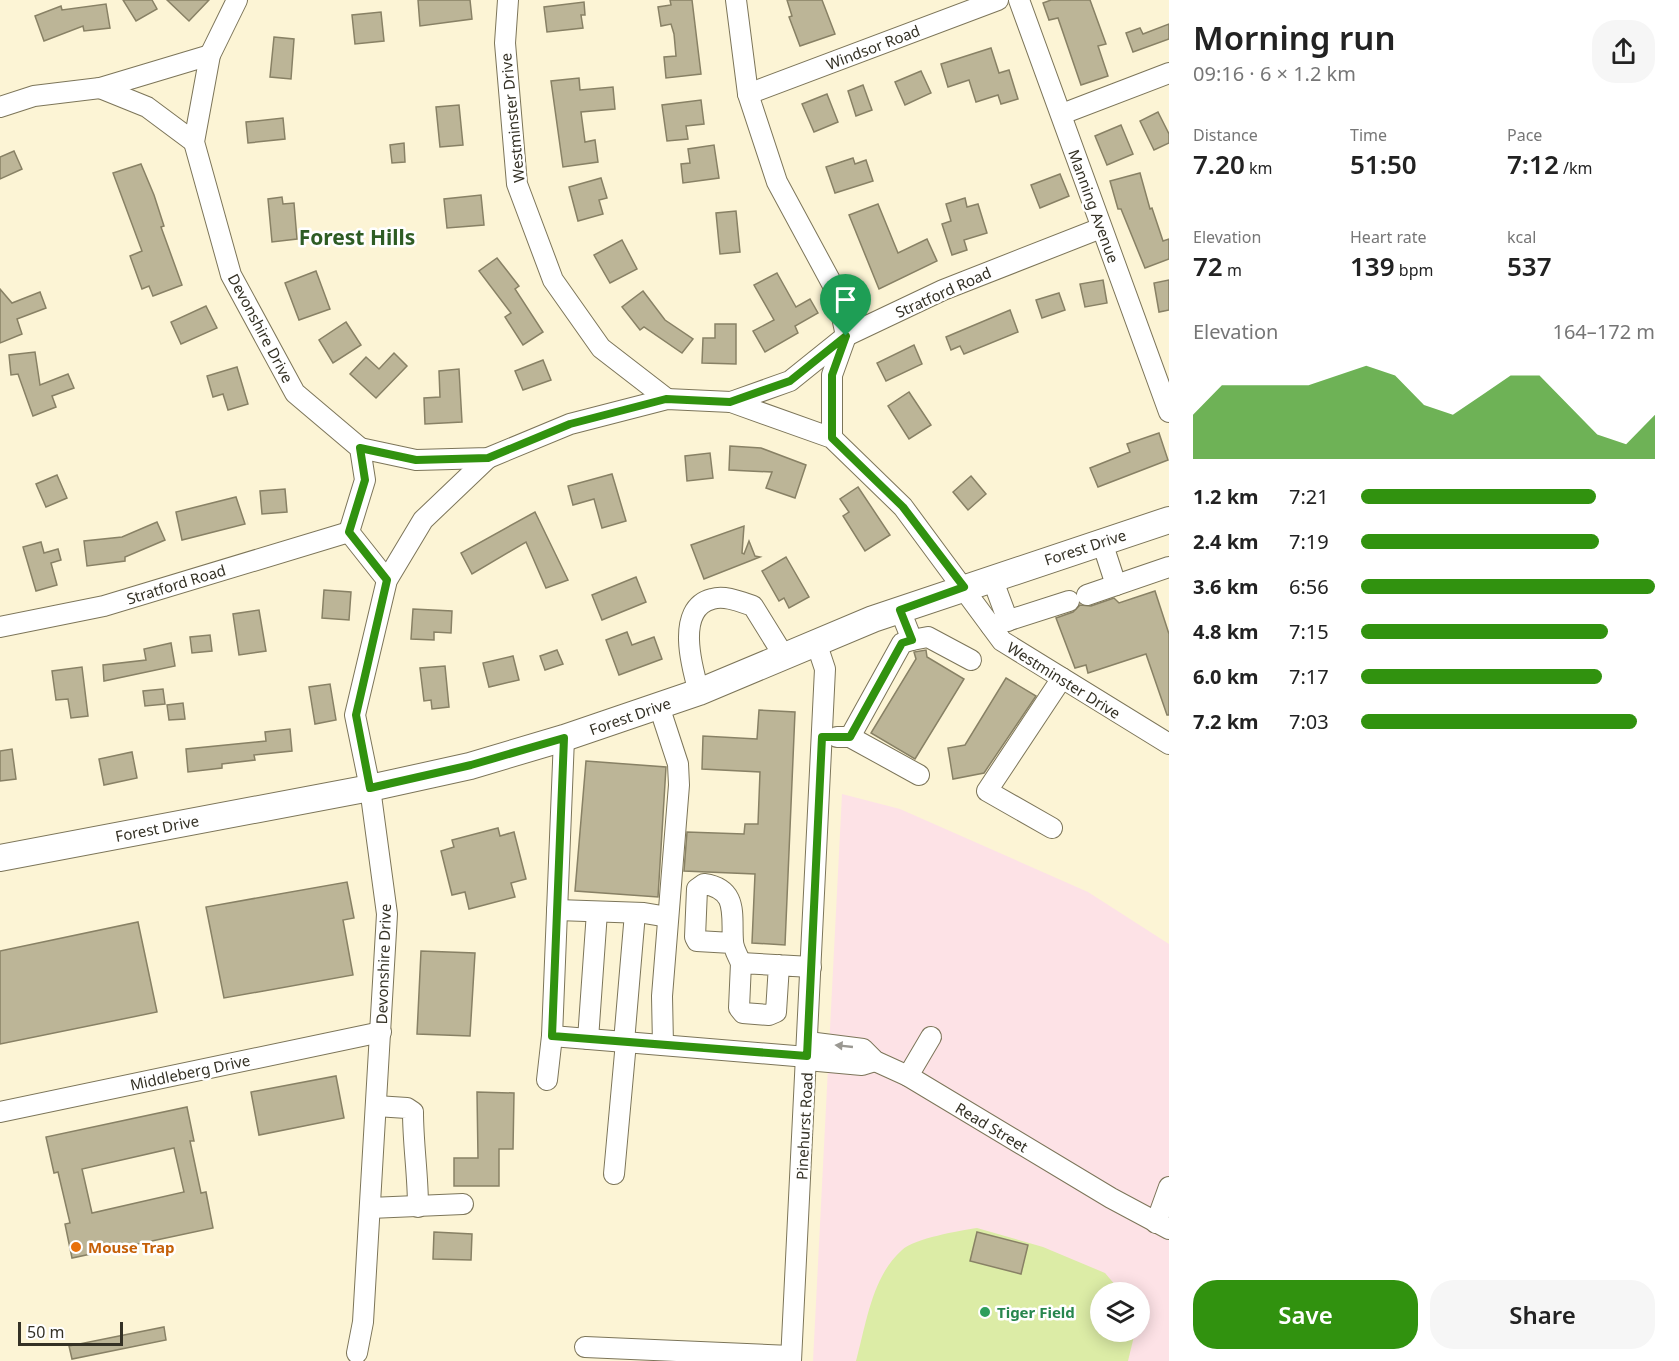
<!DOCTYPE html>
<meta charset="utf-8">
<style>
:root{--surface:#fff;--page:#f6f6f6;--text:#222;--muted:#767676;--accent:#31920f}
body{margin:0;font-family:"Noto Sans",sans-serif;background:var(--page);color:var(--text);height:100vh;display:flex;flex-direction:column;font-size:22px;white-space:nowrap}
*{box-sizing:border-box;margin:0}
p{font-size:20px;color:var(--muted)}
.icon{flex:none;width:33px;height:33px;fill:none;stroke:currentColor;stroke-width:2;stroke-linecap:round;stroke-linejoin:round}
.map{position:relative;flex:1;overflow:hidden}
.drawer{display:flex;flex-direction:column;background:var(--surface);width:510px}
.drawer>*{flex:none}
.buttons{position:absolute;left:1090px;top:1282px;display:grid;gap:12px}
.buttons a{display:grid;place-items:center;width:60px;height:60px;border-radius:50%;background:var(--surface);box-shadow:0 3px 15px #0003;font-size:30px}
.scale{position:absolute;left:18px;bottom:15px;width:105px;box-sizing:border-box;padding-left:6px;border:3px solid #343125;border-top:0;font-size:16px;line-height:21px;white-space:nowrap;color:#343125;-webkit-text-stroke:4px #fff;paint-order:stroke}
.pin{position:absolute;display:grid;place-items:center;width:51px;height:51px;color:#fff;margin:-62px -26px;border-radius:50% 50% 50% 0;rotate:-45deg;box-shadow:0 0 6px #0007}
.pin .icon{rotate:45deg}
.round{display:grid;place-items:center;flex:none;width:63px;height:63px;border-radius:24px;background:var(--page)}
.overview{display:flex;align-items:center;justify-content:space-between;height:102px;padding:0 24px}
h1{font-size:33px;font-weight:600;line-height:45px}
.metrics{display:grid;grid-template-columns:repeat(3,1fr);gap:9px;height:102px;padding:6px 24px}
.metrics div{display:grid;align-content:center}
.metrics b{font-size:26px;font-weight:600}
.metrics small{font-size:16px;font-weight:400}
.metrics p{font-size:16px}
.chart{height:168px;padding:12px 24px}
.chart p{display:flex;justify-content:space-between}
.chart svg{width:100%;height:108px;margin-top:6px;fill:var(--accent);opacity:.7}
.primary-button{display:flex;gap:12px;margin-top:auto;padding:12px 24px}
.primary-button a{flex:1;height:69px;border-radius:24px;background:var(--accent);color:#fff;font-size:24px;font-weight:600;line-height:69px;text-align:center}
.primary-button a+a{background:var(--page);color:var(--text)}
ul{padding:0 24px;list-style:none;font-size:20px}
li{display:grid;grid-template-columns:96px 72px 1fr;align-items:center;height:45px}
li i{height:15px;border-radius:8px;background:var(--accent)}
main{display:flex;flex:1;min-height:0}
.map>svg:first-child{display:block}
.education{fill:#fde2e6;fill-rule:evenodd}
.green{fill:#dceca6}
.building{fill:#bcb597;stroke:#888165;stroke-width:1.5;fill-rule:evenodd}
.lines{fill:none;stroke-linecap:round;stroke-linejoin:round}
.minor-casing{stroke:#7c7559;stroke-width:22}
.major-casing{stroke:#7c7559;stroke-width:28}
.minor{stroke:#fff;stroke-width:20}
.major{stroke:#fff;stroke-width:26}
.oneway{fill:#9a9892}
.route-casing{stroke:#fff;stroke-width:12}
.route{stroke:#31920f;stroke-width:8}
.food-dot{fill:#e8710a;stroke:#fff;stroke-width:2}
.leisure-dot{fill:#2e9e5b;stroke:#fff;stroke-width:2}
.labels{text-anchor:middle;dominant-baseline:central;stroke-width:5;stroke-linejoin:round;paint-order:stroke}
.street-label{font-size:15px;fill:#343125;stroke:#fff}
.food-label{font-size:15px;font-weight:bold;fill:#c56008;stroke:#fff;text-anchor:start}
.leisure-label{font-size:15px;font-weight:bold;fill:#27864d;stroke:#fff;text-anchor:start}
.district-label{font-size:21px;font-weight:bold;fill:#2e5c24;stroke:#fff}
</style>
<main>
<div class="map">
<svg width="1169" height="1361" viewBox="0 0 1169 1361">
<rect width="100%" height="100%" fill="#fcf4d5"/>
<!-- education -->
<path class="education" d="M 842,794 L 900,809 L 1088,892 L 1169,944 L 1169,1361 L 813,1361 ZM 1101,1293 L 1140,1293 L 1140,1332 L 1101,1332 Z"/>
<!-- green -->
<path class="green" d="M 977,1228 L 1043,1247 L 1105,1273 L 1122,1293 L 1101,1293 L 1101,1332 L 1135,1332 L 1128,1361 L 856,1361 C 866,1325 872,1276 902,1250 C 915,1238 959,1231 977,1228 Z"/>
<!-- building -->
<g class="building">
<path d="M 123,0 L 152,0 L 157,9 L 136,21 Z"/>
<path d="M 167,0 L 209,0 L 189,21 Z"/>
<path d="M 418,0 L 470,0 L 472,19 L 420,26 Z"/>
<path d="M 670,0 L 692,0 L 701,74 L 666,78 L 664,57 L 676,56 L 674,34 L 671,24 L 661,26 L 658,7 L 671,5 Z"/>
<path d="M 787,0 L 822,0 L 835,34 L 800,46 L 789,17 L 792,16 Z"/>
<path d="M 1051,0 L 1090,0 L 1106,44 L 1098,46 L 1108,76 L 1081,85 L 1058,18 L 1049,20 L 1043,3 Z"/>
<path d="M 584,2 L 585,15 L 581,15 L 583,28 L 547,32 L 544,7 Z"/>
<path d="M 106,4 L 110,28 L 84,31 L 83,26 L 44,41 L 35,16 L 61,6 L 62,10 Z"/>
<path d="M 381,12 L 384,41 L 355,44 L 352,15 Z"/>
<path d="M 1169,24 L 1169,39 L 1133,52 L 1126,33 L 1140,28 L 1143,34 Z"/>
<path d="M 274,37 L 294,39 L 291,79 L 270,77 Z"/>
<path d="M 991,48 L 999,73 L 1009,70 L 1018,99 L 1001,104 L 998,95 L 976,102 L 969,80 L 948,87 L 941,64 Z"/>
<path d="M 921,71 L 931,93 L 905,105 L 895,82 Z"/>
<path d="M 579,78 L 580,90 L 613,87 L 615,109 L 581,112 L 585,142 L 595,140 L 598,162 L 563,167 L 551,81 Z"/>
<path d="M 863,85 L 872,110 L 856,116 L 848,91 Z"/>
<path d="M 827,94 L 838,122 L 814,132 L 802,104 Z"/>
<path d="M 701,100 L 704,124 L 686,126 L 688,139 L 667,141 L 662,105 Z"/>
<path d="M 459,105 L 463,145 L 440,147 L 436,107 Z"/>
<path d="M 1158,112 L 1169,134 L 1169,143 L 1154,150 L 1140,121 Z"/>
<path d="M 283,118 L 285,139 L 248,143 L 246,122 Z"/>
<path d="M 1121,125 L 1133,154 L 1107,165 L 1095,136 Z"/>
<path d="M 404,143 L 405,162 L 392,163 L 390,145 Z"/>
<path d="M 714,145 L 719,178 L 683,183 L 681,164 L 690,163 L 688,149 Z"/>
<path d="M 14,151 L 22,169 L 0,179 L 0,157 Z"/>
<path d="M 853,158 L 855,164 L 866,160 L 873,181 L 835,193 L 826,167 Z"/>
<path d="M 141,164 L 154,195 L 164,226 L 161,227 L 182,285 L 153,296 L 149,286 L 142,289 L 130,256 L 142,251 L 113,173 Z"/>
<path d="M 1140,173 L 1150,209 L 1152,208 L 1163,241 L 1169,239 L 1169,259 L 1145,268 L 1121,209 L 1118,209 L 1110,181 Z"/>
<path d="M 1060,174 L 1069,196 L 1040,208 L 1031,185 Z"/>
<path d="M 601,178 L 607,198 L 599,200 L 603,214 L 578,221 L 569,187 Z"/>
<path d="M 481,195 L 484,225 L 447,228 L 444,199 Z"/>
<path d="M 282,197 L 283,204 L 294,203 L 297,239 L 272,242 L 268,199 Z"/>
<path d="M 965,198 L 967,207 L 978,204 L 987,233 L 964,240 L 967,250 L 952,255 L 942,224 L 951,221 L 946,204 Z"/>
<path d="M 878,204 L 898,253 L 927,239 L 937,261 L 879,289 L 849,215 Z"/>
<path d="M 736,211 L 740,252 L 720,254 L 716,213 Z"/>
<path d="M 622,240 L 637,269 L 610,283 L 594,255 Z"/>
<path d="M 497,258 L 519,286 L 515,289 L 543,332 L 523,345 L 505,317 L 511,313 L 479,271 Z"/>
<path d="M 316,271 L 330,309 L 299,320 L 285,283 Z"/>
<path d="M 777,273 L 796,307 L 810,299 L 818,313 L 795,326 L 798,333 L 765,352 L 753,331 L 774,320 L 754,285 Z"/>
<path d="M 1103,280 L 1107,303 L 1085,307 L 1080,284 Z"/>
<path d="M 1169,280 L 1169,310 L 1159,312 L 1154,283 Z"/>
<path d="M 0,289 L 12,303 L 40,292 L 46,308 L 17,319 L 22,334 L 0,343 Z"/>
<path d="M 643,291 L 665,320 L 693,339 L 682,353 L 644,327 L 640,330 L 622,307 Z"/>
<path d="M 1059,293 L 1065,310 L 1042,318 L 1036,300 Z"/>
<path d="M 206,306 L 217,328 L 181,344 L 171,322 Z"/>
<path d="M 1010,310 L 1018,332 L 964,354 L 960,346 L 951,350 L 946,337 Z"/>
<path d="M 346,322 L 361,345 L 333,363 L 319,340 Z"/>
<path d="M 715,324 L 736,324 L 736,364 L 702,363 L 703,338 L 715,338 Z"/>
<path d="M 914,345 L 922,364 L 886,381 L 877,363 Z"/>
<path d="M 35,352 L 40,385 L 68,374 L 74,388 L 52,396 L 56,407 L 33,416 L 18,374 L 11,375 L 9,355 Z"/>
<path d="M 394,353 L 407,366 L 376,398 L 350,374 L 366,357 L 379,369 Z"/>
<path d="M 543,360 L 551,380 L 523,390 L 515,371 Z"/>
<path d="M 237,367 L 248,404 L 228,410 L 223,394 L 213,397 L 207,376 Z"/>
<path d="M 459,369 L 462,422 L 425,424 L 424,398 L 440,397 L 439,371 Z"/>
<path d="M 909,392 L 931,425 L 909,439 L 888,406 Z"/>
<path d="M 1159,433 L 1168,460 L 1098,487 L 1090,468 L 1130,452 L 1127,444 Z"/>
<path d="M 730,446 L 761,448 L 806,465 L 795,498 L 766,488 L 772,472 L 729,470 Z"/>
<path d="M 710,453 L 713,478 L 687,481 L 685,456 Z"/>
<path d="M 612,474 L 626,521 L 602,528 L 594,499 L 573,505 L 568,486 Z"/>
<path d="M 57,475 L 67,498 L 46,507 L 36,484 Z"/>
<path d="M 971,476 L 986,494 L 968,510 L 953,492 Z"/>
<path d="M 858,487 L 890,535 L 865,551 L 843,516 L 849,512 L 840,499 Z"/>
<path d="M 285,489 L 287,512 L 262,514 L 260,491 Z"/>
<path d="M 236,497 L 245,524 L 182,540 L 176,512 Z"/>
<path d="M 535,512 L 568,580 L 546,588 L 526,542 L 472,574 L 461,553 Z"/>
<path d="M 157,522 L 165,540 L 125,557 L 125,561 L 87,566 L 84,541 L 122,537 Z"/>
<path d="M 744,526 L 742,553 L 744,554 L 749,541 L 755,556 L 760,557 L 704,579 L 691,545 Z"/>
<path d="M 41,542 L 44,553 L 58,549 L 61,560 L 51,563 L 57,585 L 36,591 L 23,547 Z"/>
<path d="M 786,557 L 809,597 L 789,608 L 784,598 L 779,601 L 762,571 Z"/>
<path d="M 636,577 L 646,602 L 602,620 L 592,595 Z"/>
<path d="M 324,590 L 351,592 L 349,620 L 322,618 Z"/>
<path d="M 1155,591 L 1169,634 L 1169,715 L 1167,715 L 1146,654 L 1088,673 L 1086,665 L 1075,668 L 1056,618 L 1073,612 L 1080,605 L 1091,606 L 1114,598 L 1119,603 Z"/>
<path d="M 413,609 L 452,611 L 451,633 L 434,632 L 434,640 L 411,639 Z"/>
<path d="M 259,610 L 266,651 L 239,655 L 233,614 Z"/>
<path d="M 627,632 L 632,645 L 654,637 L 662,659 L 619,675 L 606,640 Z"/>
<path d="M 210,635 L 212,651 L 192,653 L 190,637 Z"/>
<path d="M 171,643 L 175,666 L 104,681 L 103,665 L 146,660 L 144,649 Z"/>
<path d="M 557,650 L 563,664 L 545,670 L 540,656 Z"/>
<path d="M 926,650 L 927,657 L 964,679 L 915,759 L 871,733 L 916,659 L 914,652 Z"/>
<path d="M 513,656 L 519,680 L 489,687 L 483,663 Z"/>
<path d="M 445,666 L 449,707 L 432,709 L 431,700 L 424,701 L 420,668 Z"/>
<path d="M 82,667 L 88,716 L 71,718 L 68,699 L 56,700 L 52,671 Z"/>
<path d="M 1006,678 L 1036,696 L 984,773 L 953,779 L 948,748 L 965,745 Z"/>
<path d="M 330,684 L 336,720 L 315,724 L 309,687 Z"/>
<path d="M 163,689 L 165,704 L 145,706 L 143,691 Z"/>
<path d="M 183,703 L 185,719 L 169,720 L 167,705 Z"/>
<path d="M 759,710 L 795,712 L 785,945 L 752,943 L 755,874 L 684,871 L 687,832 L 744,834 L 745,824 L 758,824 L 760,772 L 702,769 L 703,736 L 757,739 Z"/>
<path d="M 290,729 L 292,751 L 254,755 L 255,760 L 222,764 L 222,768 L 188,772 L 186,749 L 266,741 L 265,732 Z"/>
<path d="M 12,749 L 16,779 L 0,781 L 0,751 Z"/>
<path d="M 132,752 L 137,778 L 104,785 L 99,759 Z"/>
<path d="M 586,761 L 666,767 L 658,897 L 575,891 Z"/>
<path d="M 498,828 L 500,836 L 514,832 L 526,879 L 511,883 L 515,897 L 469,909 L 465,892 L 452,895 L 441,851 L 454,847 L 452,840 Z"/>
<path d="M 347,882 L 354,918 L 343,920 L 353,975 L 224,998 L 206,907 Z"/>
<path d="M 138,922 L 157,1012 L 0,1044 L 0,951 Z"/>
<path d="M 421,951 L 475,953 L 470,1036 L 417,1034 Z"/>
<path d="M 336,1076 L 344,1118 L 259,1135 L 251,1092 Z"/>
<path d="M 477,1092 L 514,1093 L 513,1149 L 499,1149 L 499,1186 L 454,1186 L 454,1158 L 478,1158 Z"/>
<path d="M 187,1107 L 194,1141 L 190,1141 L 201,1193 L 206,1192 L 213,1228 L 72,1258 L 65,1224 L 70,1223 L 58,1172 L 54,1173 L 46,1137 ZM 174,1148 L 184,1192 L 92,1213 L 82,1169 Z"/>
<path d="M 434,1232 L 472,1234 L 471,1260 L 433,1259 Z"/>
<path d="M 977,1232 L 1028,1245 L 1021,1274 L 970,1261 Z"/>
<path d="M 164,1327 L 166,1340 L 72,1359 L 69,1346 Z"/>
</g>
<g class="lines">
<defs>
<g id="minor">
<path d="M 237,0 L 210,55 L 194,142 L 231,275 L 295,393 L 360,448 L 365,480 L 349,532"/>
<path d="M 508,0 L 505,43 L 517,184 L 553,280 L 601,348 L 667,399"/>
<path d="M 736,0 L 748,94 L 777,182 L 837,293 L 846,336 L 832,375 L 832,438"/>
<path d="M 1019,0 L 1169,412"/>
<path d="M 100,88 L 147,107 L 194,142"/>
<path d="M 748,94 L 998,0"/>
<path d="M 0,107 L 34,96 L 100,88 L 210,55"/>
<path d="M 1062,114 L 1169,73"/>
<path d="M 731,402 L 832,438 L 903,507 L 1002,641 L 1169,744"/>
<path d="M 360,448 L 416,460 L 488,458 L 570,424 L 667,399 L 731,402 L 790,381 L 846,336 L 943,290 L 1101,228"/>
<path d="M 349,532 L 387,580"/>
<path d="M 1102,542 L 1116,585"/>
<path d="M 992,578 L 1008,621"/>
<path d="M 1087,595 L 1169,567"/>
<path d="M 900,610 L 912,640 L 928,637 L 971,660"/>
<path d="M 991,626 L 1069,601"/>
<path d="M 0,627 L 104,606 L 349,532"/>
<path d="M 699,692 C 692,668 675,608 712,599 C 725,595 741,602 753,606 L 784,656"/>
<path d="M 659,706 L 678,764 L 679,785 L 662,996 L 663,1045"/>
<path d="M 837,737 L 850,737 L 919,775"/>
<path d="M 850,737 L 902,643 L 912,640"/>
<path d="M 1052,828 L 987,791 L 1062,678"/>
<path d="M 557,910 L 644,913 L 668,917"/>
<path d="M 732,943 L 697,941 L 695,937 L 697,889 L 704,884 C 739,889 731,916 733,941 C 733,948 738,956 741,963"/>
<path d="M 779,965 L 776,1012 L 769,1015 L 743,1013 L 739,1008 L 741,963 L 811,967"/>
<path d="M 552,1036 L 807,1057"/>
<path d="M 588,1039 L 597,912"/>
<path d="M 624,1042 L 635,913"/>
<path d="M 808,1042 L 863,1049 L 875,1061 L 908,1076 L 1111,1198 L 1169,1229"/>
<path d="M 807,1060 L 862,1065 L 875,1061"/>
<path d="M 908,1076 L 931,1037"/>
<path d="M 547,1080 L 552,1036 L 564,738"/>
<path d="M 376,1106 L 407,1108 L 413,1112 C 413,1144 418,1174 418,1207"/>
<path d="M 0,1112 L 381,1032"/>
<path d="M 614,1174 L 626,1042"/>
<path d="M 370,1208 L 463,1204"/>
<path d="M 1156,1223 L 1169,1187"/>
<path d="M 585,1347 L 791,1356"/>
<path d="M 357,1353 L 363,1322 L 387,914 L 370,788 L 355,715 L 387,580 L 423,520 L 488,458"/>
<path d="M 791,1361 L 825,669 L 816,642"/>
</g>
<path id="major" d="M 0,858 L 370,788 L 470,766 L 564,738 L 699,692 L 873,619 L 1169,520"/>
</defs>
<!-- minor casing -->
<use href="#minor" class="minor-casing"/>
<!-- major casing -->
<use href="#major" class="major-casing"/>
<!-- minor -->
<use href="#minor" class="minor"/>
<!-- major -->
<use href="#major" class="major"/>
</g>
<!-- one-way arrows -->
<defs><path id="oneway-solid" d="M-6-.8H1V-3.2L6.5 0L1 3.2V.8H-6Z" transform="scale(1.5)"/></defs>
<use class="oneway" href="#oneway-solid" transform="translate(844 1046) rotate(-174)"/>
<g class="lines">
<defs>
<path id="route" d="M 846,336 L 832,375 L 832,438 L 903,507 L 964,587 L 900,610 L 912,640 L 902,643 L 850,737 L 822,737 L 807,1056 L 552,1036 L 564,738 L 471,765 L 370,788 L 356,715 L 387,580 L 349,532 L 365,480 L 360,448 L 416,460 L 488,458 L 570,424 L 666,399 L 730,402 L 790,381 Z"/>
</defs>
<!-- route casing -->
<use href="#route" class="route-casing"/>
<!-- route -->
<use href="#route" class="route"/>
</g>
<!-- markers -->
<circle class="food-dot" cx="76" cy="1247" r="6"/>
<circle class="leisure-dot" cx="985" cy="1312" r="6"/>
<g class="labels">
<!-- street labels -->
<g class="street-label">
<text transform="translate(873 47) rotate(-21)">Windsor Road</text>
<text transform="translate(512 118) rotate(-96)">Westminster Drive</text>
<text transform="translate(1094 206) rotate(70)">Manning Avenue</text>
<text transform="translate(943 292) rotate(-24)">Stratford Road</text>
<text transform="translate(261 328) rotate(62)">Devonshire Drive</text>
<text transform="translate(1085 547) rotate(-18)">Forest Drive</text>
<text transform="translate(176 584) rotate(-17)">Stratford Road</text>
<text transform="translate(1064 680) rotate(32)">Westminster Drive</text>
<text transform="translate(630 716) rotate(-19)">Forest Drive</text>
<text transform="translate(157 828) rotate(-11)">Forest Drive</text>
<text transform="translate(383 964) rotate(-88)">Devonshire Drive</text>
<text transform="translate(190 1072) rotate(-12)">Middleberg Drive</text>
<text transform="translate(804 1126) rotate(-87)">Pinehurst Road</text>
<text transform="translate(992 1127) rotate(31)">Read Street</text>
</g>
<!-- food labels -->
<g class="food-label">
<text x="88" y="1247">Mouse Trap</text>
</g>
<!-- leisure labels -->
<g class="leisure-label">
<text x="997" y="1312">Tiger Field</text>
</g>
<!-- district labels -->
<g class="district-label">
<text x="357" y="237">Forest Hills</text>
</g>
</g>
</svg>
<div class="buttons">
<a><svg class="icon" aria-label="layers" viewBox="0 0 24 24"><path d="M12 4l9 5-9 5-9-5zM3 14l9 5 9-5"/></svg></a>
</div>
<div class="scale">50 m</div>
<div class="pin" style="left:846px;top:336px;background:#1e9e55"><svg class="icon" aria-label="arrive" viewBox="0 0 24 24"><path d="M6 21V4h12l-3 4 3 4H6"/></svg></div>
</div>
<section class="drawer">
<div class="overview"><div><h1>Morning run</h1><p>09:16 · 6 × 1.2 km</p></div><a class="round"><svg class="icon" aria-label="share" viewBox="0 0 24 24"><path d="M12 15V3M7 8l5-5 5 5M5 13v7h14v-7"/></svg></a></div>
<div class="metrics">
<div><p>Distance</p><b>7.20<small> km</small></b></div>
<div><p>Time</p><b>51:50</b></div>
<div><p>Pace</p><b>7:12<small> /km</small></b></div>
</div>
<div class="metrics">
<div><p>Elevation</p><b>72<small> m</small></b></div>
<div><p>Heart rate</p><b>139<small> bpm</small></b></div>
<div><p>kcal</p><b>537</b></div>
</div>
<div class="chart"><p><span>Elevation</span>164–172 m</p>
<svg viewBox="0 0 160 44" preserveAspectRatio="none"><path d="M0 44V26L10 14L20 14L30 14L40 14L50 10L60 6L70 10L80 22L90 26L100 18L110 10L120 10L130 22L140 34L150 38L160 26V44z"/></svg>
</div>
<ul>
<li><b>1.2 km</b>7:21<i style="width:80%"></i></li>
<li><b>2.4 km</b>7:19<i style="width:81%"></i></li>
<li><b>3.6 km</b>6:56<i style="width:100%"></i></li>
<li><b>4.8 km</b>7:15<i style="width:84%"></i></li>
<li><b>6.0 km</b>7:17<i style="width:82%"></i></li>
<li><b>7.2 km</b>7:03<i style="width:94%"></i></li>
</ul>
<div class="primary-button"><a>Save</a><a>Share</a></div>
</section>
</main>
